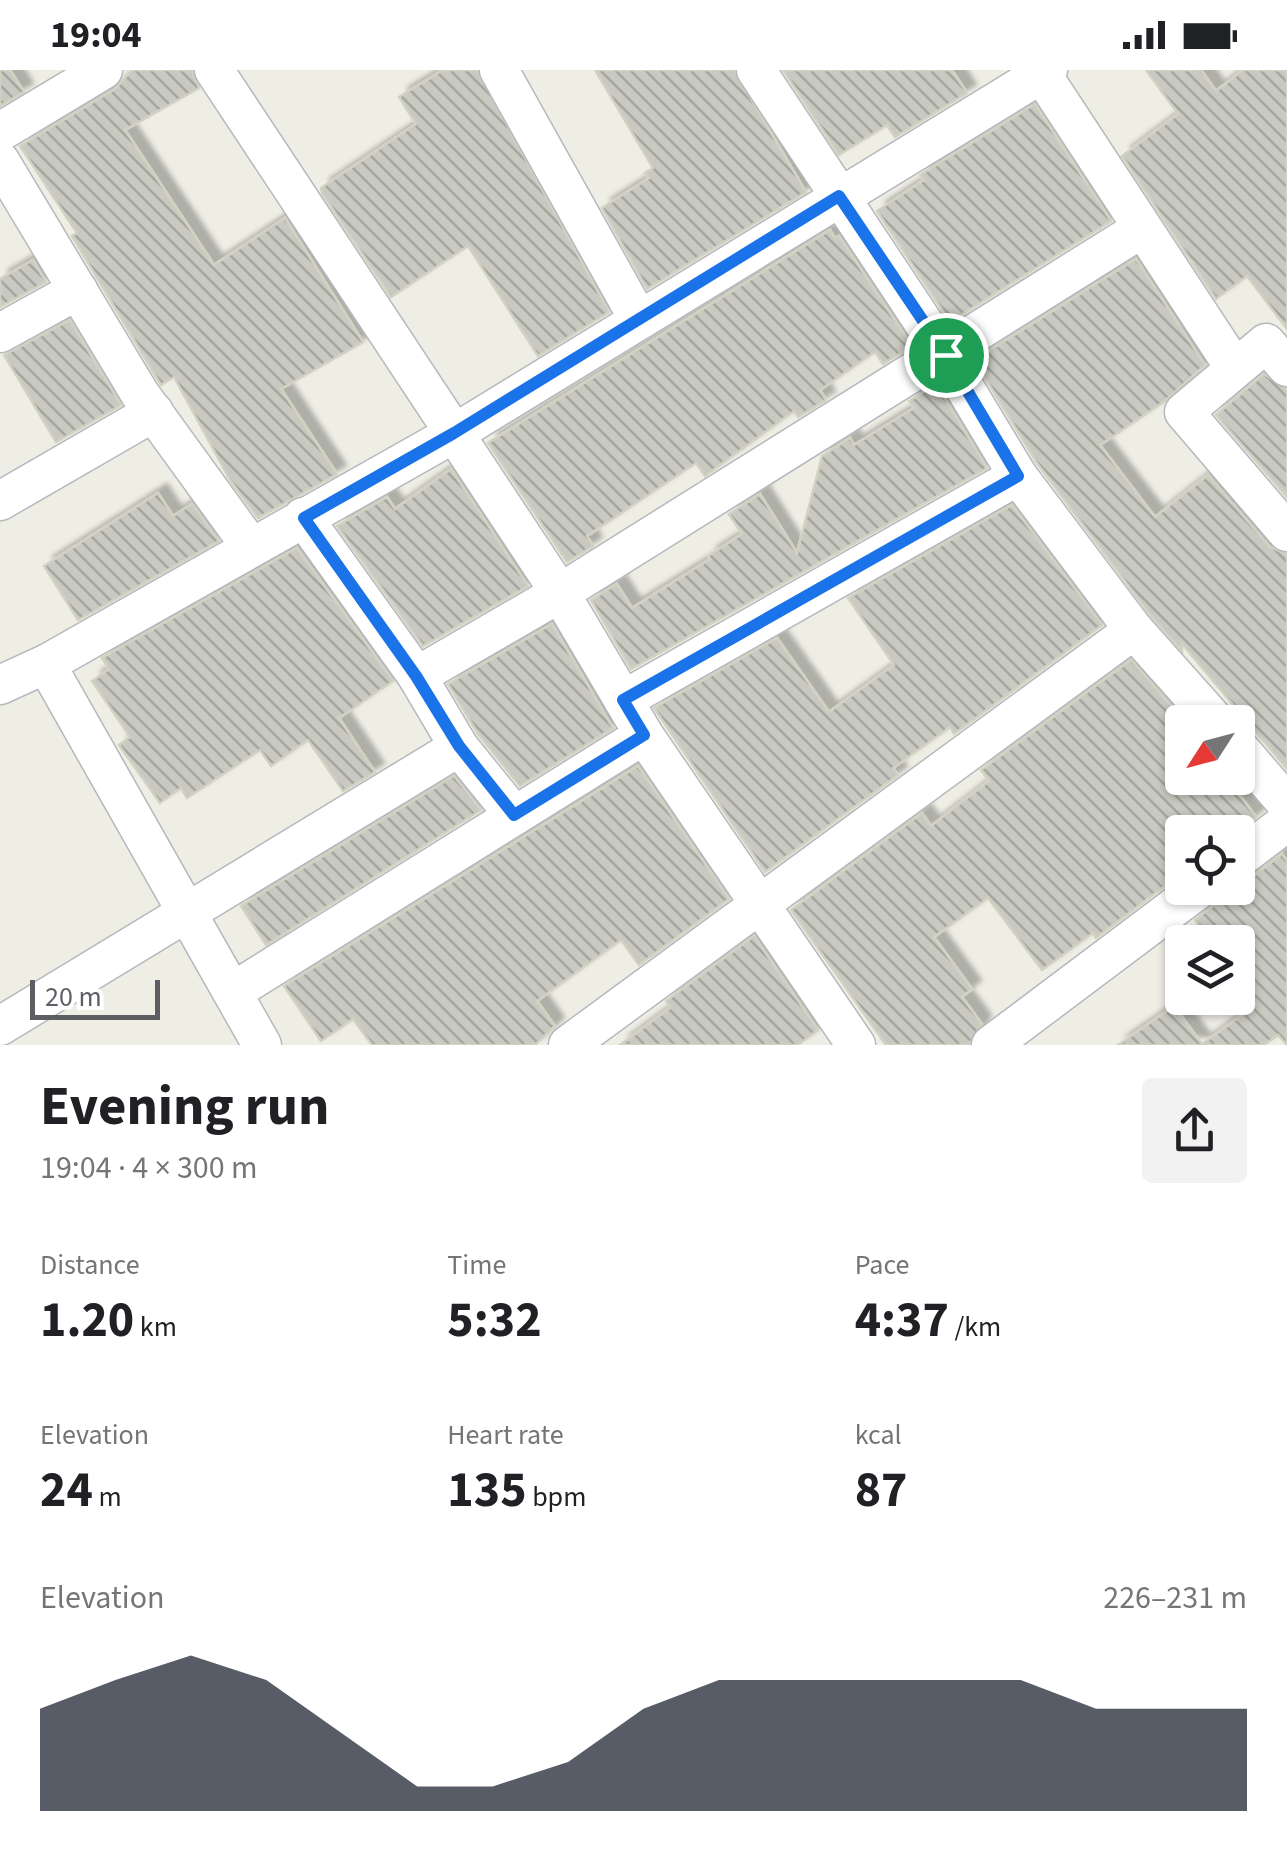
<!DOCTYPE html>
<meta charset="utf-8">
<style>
:root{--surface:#fff;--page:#f2f2f2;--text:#202124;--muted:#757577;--accent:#111827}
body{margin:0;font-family:"Source Sans 3",sans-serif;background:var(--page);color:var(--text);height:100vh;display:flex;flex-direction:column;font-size:38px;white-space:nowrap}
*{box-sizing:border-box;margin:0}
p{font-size:32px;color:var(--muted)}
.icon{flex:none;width:55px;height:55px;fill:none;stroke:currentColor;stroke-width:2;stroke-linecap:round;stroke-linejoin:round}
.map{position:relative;height:975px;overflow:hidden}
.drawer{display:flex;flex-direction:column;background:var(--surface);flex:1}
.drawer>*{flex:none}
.needle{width:65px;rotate:234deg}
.controls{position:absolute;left:1165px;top:635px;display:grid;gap:20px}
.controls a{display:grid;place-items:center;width:90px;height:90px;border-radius:10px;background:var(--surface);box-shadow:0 2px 8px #0004;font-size:50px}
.scale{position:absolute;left:30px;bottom:25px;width:130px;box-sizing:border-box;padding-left:10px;border:5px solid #5c5e64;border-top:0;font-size:28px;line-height:35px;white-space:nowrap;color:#5c5e64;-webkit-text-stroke:8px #fff;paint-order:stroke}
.pin{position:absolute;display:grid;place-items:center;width:85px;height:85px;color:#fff;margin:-42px;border:5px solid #fff;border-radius:50%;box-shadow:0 2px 10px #0007}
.round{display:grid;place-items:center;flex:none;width:105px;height:105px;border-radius:10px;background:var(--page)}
.headline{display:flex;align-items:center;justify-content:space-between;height:170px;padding:0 40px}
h1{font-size:55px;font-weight:700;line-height:75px}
.figures{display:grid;grid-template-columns:repeat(3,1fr);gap:15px;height:170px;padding:10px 40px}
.figures div{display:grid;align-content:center}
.figures b{font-size:50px;font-weight:700}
.figures small{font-size:28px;font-weight:400}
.figures p{font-size:28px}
.chart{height:280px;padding:20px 40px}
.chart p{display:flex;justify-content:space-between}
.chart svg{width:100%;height:180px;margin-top:10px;fill:var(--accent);opacity:.7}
.status{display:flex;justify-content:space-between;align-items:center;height:70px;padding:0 50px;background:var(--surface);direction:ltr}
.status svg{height:28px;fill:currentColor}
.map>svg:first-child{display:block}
.building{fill:url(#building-back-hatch);stroke:#d2d2c3;stroke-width:2.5;filter:url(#shadow)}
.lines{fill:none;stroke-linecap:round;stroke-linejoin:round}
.minor-casing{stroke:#b7b8be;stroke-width:41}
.minor{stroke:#fff;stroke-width:38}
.route-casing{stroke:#fff;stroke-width:20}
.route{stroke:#1a73e8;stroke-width:12}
</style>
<div class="status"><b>19:04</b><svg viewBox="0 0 49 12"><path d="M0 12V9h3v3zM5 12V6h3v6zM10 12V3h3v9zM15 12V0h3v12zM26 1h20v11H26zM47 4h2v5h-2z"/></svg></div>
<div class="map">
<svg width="1287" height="975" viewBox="0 0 1287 975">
<defs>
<pattern id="building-back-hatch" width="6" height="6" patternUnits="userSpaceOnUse" patternTransform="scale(2.5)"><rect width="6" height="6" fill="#c9c9c1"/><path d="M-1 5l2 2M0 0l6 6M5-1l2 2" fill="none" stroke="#a6a6a0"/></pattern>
<filter id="shadow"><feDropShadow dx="9" dy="-9" stdDeviation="2.5" flood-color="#0004"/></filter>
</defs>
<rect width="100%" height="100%" fill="#eeeee5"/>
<!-- building -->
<g class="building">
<path d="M 0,0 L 10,0 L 24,22 L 0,36 Z"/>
<path d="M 132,0 L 192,0 L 199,18 L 125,60 L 214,195 L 285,148 L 363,272 L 281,319 L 337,404 L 258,448 L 230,410 L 174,307 L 161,315 L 159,312 L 72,166 L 77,163 L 20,76 L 115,19 Z"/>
<path d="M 443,0 L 477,0 L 609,242 L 538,286 L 468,176 L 391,227 L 322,123 L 321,118 L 416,54 L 399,27 Z"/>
<path d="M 595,0 L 734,0 L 806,122 L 647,219 L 602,138 L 649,108 L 645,103 L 653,98 Z"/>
<path d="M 783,0 L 952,0 L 967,23 L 895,67 L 887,55 L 839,85 Z"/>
<path d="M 1146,0 L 1201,0 L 1216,21 L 1243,0 L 1287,0 L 1287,259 L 1247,206 L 1216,229 L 1122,86 L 1178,44 Z"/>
<path d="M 1035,34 L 1111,151 L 950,252 L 877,141 L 924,110 L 920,105 Z"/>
<path d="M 830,160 L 835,168 L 839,166 L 912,276 L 883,294 L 875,282 L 820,320 L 826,330 L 798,347 L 794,341 L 705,406 L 696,393 L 587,466 L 593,476 L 567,492 L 488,373 Z"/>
<path d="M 1136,189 L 1205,295 L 1165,331 L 1100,375 L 1155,447 L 1208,405 L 1270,477 L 1287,484 L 1287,699 L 1182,574 L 1182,581 L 1151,546 L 1037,393 L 974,290 Z"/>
<path d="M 33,190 L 46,212 L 0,237 L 0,209 Z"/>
<path d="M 70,250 L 121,335 L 56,372 L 4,285 Z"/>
<path d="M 1264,304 L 1287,319 L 1287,427 L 1216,345 Z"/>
<path d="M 936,314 L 987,398 L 631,599 L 591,530 L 617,514 L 632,538 L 710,489 L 708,486 L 742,464 L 729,444 L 760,424 L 797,483 L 822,386 L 850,368 L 854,375 L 914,338 L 909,331 Z"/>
<path d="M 451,399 L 528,516 L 423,576 L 337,456 L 387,427 L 395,439 Z"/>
<path d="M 158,423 L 173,446 L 192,434 L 219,471 L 78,550 L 44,496 Z"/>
<path d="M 1012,435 L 1102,555 L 954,664 L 950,657 L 893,698 L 898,705 L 765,802 L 654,638 L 777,568 L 829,642 L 894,595 L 848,528 Z"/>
<path d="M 297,478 L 393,611 L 339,648 L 375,702 L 343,721 L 308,670 L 271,696 L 260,680 L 187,728 L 181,718 L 160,733 L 119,675 L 130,667 L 92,611 L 109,599 L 102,588 Z"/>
<path d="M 552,554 L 613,658 L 520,716 L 478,664 L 448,614 Z"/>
<path d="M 1131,590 L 1182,648 L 1182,708 L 1227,708 L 1256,747 L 1236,762 L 1182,762 L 1182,803 L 1096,868 L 1093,863 L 1042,900 L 988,828 L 934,867 L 972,919 L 962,927 L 982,954 L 969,975 L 886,975 L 791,840 L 922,743 L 931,756 L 989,711 L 981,700 Z"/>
<path d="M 638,696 L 729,829 L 639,895 L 621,870 L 537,931 L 555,956 L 535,975 L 372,975 L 353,949 L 321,971 L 284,916 Z"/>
<path d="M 454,706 L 481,740 L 266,875 L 241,836 Z"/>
<path d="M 1282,784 L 1287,791 L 1287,975 L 1278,965 L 1264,975 L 1118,975 L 1174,936 L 1202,974 L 1256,935 L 1238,909 L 1238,872 L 1211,872 L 1195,850 L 1214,835 L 1222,818 L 1238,818 L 1238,811 L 1252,807 Z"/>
<path d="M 754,866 L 818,960 L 798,975 L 620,975 L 670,938 L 666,931 Z"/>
</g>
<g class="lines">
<defs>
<g id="minor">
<path d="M 214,0 L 560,523 L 644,665 L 856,975"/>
<path d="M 499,0 L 639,250"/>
<path d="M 756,0 L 945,285 L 1018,406 L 1134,560 L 1216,652"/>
<path d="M 1039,0 L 1234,297"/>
<path d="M 0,62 L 103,0"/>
<path d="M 0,91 L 140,324 L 251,477"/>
<path d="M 0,263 L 78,220"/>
<path d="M 1287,297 L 1266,273 L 1184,342 L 1287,462"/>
<path d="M 0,431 L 154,342"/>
<path d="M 303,447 L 417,606 L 459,677 L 514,745"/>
<path d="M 46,594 L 262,975"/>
<path d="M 417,606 L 560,523 L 1141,159"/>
<path d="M 0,615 L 46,594 L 455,363 L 1048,0"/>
<path d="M 623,630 L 1018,406"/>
<path d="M 1238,677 L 1287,734"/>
<path d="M 1238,789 L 1287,752"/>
<path d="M 234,921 L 644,665"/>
<path d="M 0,956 L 459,677"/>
<path d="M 568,975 L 1134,560"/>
<path d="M 991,975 L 1200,818"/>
</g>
</defs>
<!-- minor casing -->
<use href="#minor" class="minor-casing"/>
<!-- minor -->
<use href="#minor" class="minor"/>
</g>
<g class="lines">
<defs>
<path id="route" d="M 839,126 L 946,285 L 1018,406 L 623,630 L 644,665 L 514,745 L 459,676 L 416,606 L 304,448 L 454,363 Z"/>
</defs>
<!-- route casing -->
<use href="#route" class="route-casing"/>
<!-- route -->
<use href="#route" class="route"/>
</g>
</svg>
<div class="controls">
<a><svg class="needle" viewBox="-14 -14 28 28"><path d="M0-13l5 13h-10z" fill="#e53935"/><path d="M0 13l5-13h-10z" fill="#757577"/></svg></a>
<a><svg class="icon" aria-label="locate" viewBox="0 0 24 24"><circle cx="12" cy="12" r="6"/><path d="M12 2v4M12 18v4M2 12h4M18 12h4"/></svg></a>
<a><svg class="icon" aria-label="layers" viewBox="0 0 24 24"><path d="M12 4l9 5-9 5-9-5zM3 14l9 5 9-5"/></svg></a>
</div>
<div class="scale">20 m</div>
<div class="pin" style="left:946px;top:285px;background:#1e9e55"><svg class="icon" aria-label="arrive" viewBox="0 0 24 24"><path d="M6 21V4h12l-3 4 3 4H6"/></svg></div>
</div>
<section class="drawer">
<div class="headline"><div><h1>Evening run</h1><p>19:04 · 4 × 300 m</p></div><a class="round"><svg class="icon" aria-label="share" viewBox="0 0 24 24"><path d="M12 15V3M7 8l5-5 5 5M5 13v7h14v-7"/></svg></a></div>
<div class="figures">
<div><p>Distance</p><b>1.20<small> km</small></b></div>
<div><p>Time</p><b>5:32</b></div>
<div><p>Pace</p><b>4:37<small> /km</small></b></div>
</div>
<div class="figures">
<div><p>Elevation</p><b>24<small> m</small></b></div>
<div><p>Heart rate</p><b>135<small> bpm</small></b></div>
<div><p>kcal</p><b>87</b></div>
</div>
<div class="chart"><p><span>Elevation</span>226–231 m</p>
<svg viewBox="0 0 160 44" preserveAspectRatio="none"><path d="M0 44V19L10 12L20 6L30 12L40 25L50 38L60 38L70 32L80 19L90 12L100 12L110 12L120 12L130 12L140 19L150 19L160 19V44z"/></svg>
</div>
</section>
